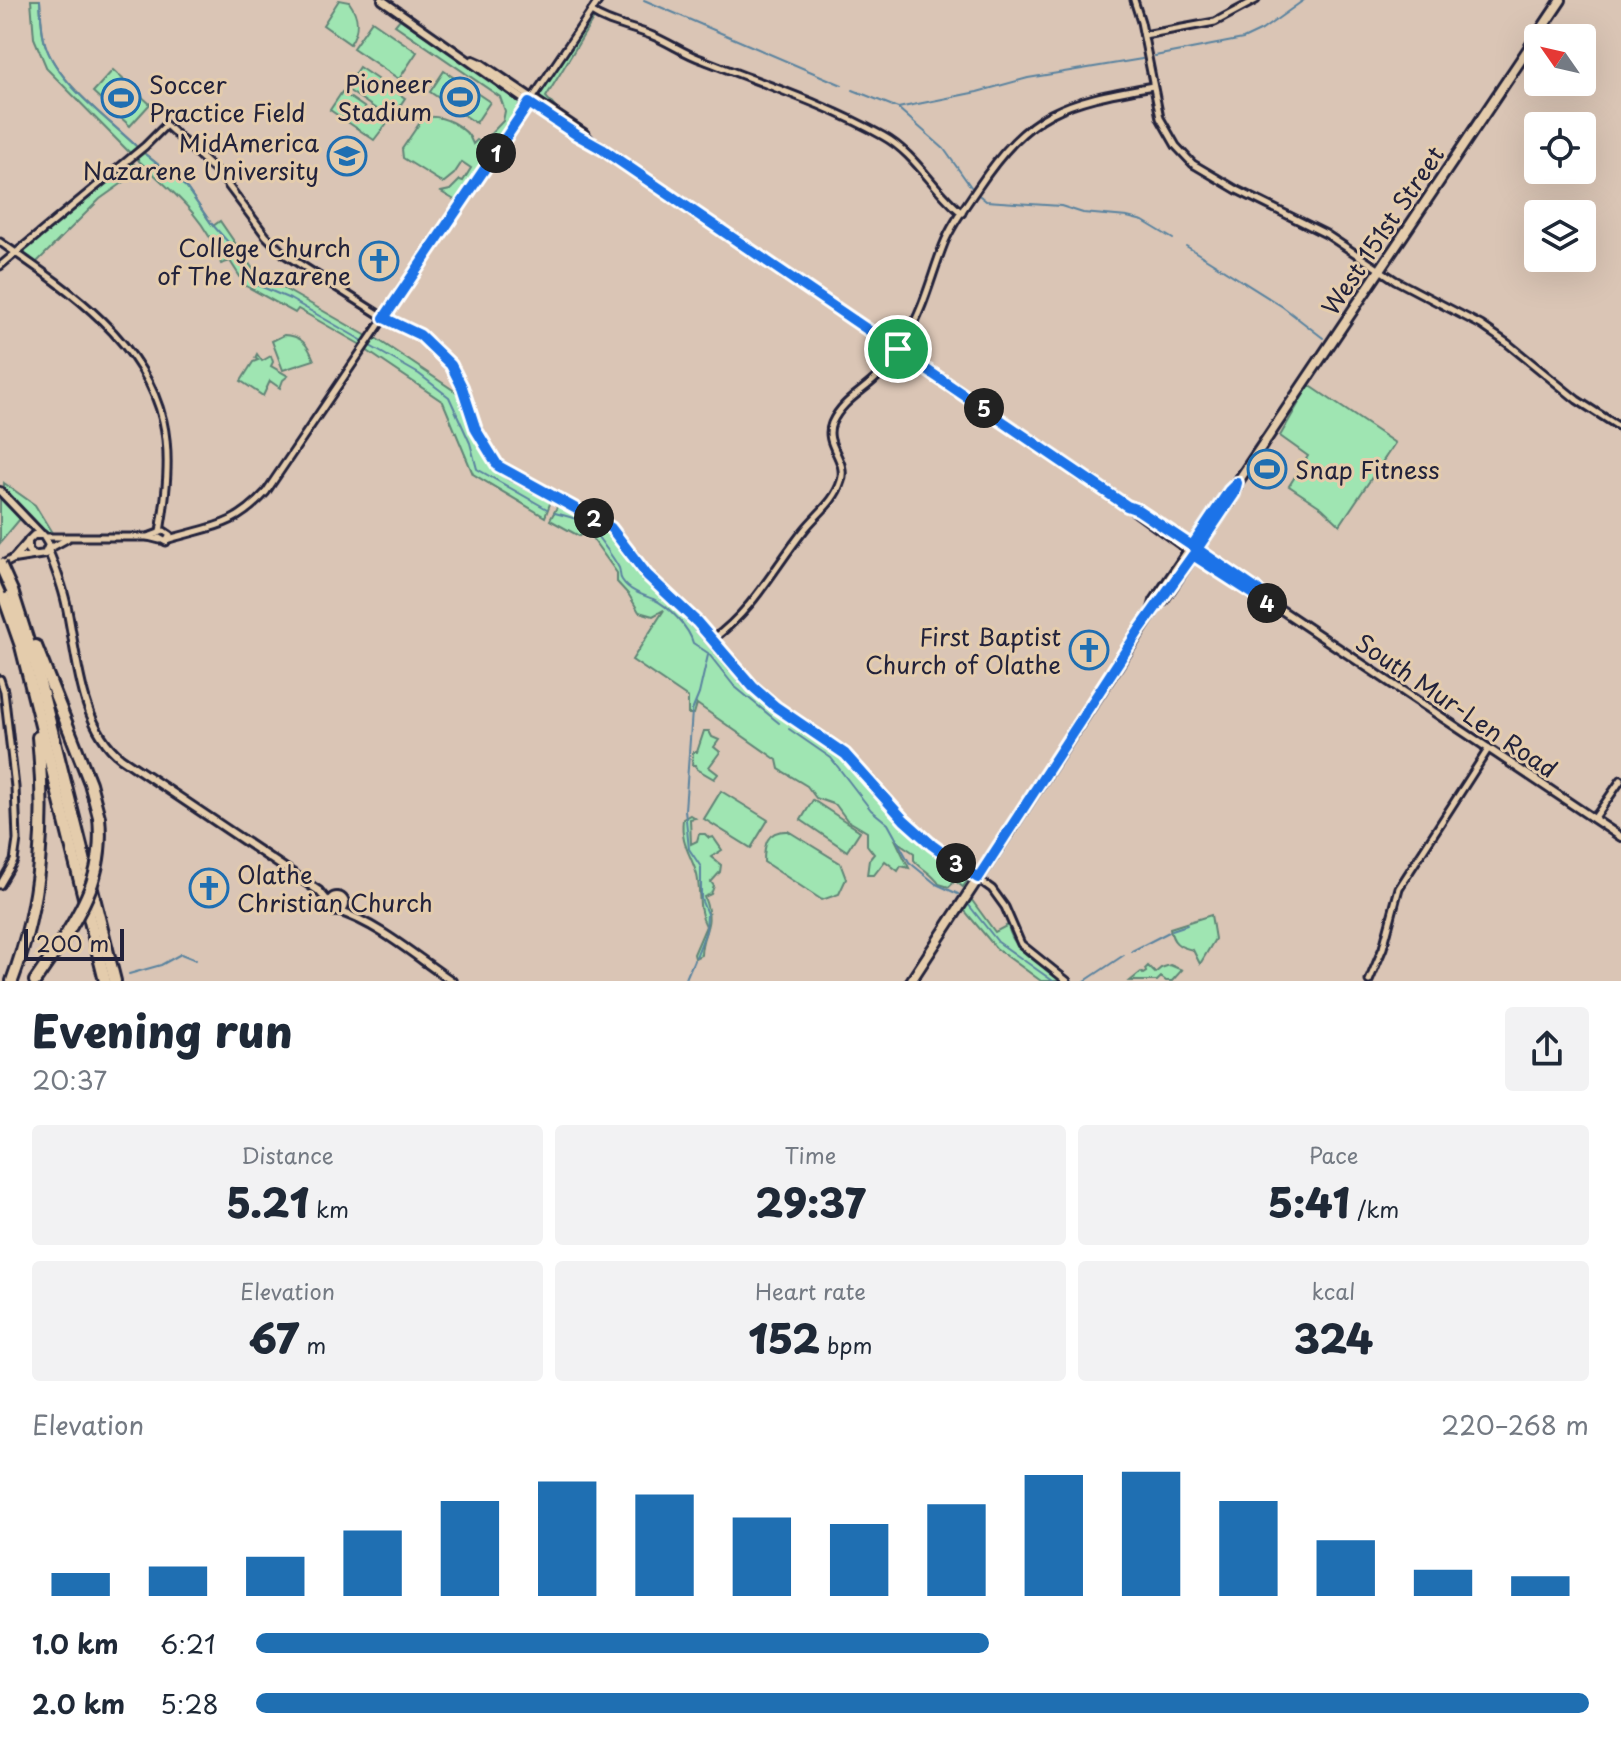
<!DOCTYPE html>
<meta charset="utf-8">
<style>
:root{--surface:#fff;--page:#f2f2f3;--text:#1f2937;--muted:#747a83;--accent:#1f6fb2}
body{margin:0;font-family:"Playpen Sans",sans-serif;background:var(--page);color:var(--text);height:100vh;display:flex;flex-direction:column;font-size:30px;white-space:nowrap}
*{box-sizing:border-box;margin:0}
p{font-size:26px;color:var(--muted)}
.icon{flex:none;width:44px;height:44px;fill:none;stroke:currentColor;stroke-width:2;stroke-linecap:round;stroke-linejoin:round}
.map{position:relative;height:981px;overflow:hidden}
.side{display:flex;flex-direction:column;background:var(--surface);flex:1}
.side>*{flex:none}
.needle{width:52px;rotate:304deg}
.tools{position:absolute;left:1524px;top:24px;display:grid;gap:16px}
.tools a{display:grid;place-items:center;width:72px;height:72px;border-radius:8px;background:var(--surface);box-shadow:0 8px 32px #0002;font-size:40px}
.scale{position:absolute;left:24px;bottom:20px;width:100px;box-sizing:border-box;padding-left:8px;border:4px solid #22223b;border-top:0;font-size:22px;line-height:28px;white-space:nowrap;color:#22223b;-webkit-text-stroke:6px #e4ccac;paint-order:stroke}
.pin{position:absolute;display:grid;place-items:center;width:68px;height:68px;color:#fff;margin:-34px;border:4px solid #fff;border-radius:50%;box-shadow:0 2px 8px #0007}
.km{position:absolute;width:40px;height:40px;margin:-20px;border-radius:50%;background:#222;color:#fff;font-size:22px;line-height:40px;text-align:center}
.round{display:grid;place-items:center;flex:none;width:84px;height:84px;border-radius:8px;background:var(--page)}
.head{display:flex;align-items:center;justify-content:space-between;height:136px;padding:0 32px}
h1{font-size:44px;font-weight:800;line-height:60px}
.metrics{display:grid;grid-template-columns:repeat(3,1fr);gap:12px;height:136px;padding:8px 32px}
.metrics div{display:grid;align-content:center;border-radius:8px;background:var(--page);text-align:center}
.metrics b{font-size:40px;font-weight:800}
.metrics small{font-size:22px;font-weight:400}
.metrics p{font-size:22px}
.chart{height:224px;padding:16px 32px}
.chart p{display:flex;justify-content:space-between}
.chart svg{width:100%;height:144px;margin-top:8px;stroke:var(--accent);stroke-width:6}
ul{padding:0 32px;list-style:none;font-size:26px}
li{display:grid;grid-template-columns:128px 96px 1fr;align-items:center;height:60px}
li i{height:20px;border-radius:10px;background:var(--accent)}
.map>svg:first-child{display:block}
.green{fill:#9fe5b2;stroke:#608476;stroke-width:2}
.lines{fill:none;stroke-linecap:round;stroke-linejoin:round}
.stream{stroke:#5a839f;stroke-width:2}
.tertiary-casing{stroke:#22223b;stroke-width:11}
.secondary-casing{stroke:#22223b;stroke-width:12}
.primary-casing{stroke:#22223b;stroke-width:14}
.motorway-casing{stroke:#22223b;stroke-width:16}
.tertiary{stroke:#e4ccac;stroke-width:5}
.secondary{stroke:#e4ccac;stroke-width:6}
.primary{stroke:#e4ccac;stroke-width:8}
.motorway{stroke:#e4ccac;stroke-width:10}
.motorway-bridge-casing{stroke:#22223b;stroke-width:16;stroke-linecap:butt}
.motorway-bridge{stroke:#e4ccac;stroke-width:10}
.route-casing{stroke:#fff;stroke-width:16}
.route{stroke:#1a73e8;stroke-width:10}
.labels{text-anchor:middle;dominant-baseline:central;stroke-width:6;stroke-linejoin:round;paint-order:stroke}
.poi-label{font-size:24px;fill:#22223b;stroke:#e4ccac;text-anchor:end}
.street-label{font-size:24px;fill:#22223b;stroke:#e4ccac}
</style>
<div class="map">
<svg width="1621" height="981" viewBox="0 0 1621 981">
<rect width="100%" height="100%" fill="#dac5b5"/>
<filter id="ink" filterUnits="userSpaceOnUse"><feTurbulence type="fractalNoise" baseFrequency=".0125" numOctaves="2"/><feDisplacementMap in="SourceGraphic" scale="16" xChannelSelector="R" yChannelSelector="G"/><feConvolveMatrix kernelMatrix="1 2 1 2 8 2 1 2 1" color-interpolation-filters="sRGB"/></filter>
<g filter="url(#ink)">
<!-- green -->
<g class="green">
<path d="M 31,0 L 40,0 C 41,14 41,31 45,44 C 57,82 110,121 138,148 L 133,153 L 129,152 L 47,69 L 34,38 Z"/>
<path d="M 339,0 L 349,2 C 359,16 360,29 350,44 L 323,25 Z"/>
<path d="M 594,18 L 546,97 L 562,115 L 540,100 L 540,94 L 589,19 Z"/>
<path d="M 400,19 L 520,102 L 516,115 L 458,202 L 441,192 L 450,190 L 460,180 L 463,181 L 471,168 L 462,162 L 454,174 L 443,183 L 403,158 L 402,149 L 423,118 C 441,113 468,127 473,144 L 477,140 L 482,143 L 503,121 L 505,111 L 500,97 L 395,25 Z"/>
<path d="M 372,21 L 417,52 L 399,79 L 353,48 Z"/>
<path d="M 359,67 L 405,98 L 391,119 L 345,88 Z"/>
<path d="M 113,70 L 150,104 L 130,126 L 93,92 Z"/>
<path d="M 444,71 L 490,102 L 476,123 L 430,92 Z"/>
<path d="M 342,92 L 387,123 L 374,140 L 330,110 Z"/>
<path d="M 144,153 L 186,187 L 213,226 L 220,221 L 255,272 L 367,336 L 361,345 L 298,309 L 295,313 L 246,286 L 230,261 L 221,264 C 208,219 172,191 139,161 L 137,158 Z"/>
<path d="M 128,163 L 133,163 L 141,170 L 100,199 L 36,263 L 25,255 L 25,246 Z"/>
<path d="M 284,335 C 301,335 308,345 314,360 L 283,370 L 272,341 Z"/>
<path d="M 374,337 L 459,394 L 473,431 L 492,464 L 505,475 L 551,501 L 545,517 L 473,474 L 443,402 L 366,350 Z"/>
<path d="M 257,354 L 262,361 L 271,356 L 273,362 L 271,366 L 288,376 L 283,380 L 280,388 L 270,381 L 263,396 L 241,381 L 253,362 L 258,360 L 255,358 Z"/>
<path d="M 1309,385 L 1395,443 L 1340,525 L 1322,508 L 1289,486 L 1308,456 L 1280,436 Z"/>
<path d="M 4,483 L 35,505 L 54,536 C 32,532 19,506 4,491 Z"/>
<path d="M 0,495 L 10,504 L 20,519 L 0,543 Z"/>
<path d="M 558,505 L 610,531 L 645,579 L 683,616 L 745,687 L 783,718 L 840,757 L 903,826 L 933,853 L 969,878 L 963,887 L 955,881 L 949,887 L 939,884 C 933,874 921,869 914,860 L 914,853 L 896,841 L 909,868 L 901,866 L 898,871 L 885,861 L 874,875 L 867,875 L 869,860 L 874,854 L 867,845 L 867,832 L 847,820 L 836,805 L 816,798 L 807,786 L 779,769 L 777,760 L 697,704 L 694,714 L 688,714 L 688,698 L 632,660 L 664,610 L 653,616 L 639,612 L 629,595 L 617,582 L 617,573 L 587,531 L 579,536 L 550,520 Z"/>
<path d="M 704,731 L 709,731 L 712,737 L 719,740 L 714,747 L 720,752 L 709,767 L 718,774 L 714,779 L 697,769 L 696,765 L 692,765 L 693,752 L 697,752 Z"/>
<path d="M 721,791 L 768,820 L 751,848 L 704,819 Z"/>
<path d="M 813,800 L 860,831 L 847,851 L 801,820 Z"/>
<path d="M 690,815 L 695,818 L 690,819 L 691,844 L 697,841 L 699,834 L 705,834 L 709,838 L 713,837 L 722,850 L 711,857 L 721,865 L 720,872 L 711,882 L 714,886 L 711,894 L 704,897 C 716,927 701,931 701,955 L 695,958 L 694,954 L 706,926 C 697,910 701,892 697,875 C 691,854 680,844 683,819 Z"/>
<path d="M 788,831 L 840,863 L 846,879 L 839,894 L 822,900 L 764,862 C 764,845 766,830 788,831 Z"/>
<path d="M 971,899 L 995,932 L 1008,925 C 1013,953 1042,964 1062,981 L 1041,981 L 996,948 L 964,910 Z"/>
<path d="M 1211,915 L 1215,939 L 1200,964 L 1193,950 C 1178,947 1172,942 1170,928 Z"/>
<path d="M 1170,965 L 1182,970 L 1172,981 L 1166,981 L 1161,977 L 1157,981 L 1130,981 L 1141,972 L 1143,974 L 1146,972 L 1145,969 L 1148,966 L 1155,973 L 1161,968 Z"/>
</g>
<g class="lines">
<!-- stream -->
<g class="stream">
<path d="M 40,0 C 41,14 41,30 45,43 C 56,82 107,118 135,145"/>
<path d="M 644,0 L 842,85"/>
<path d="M 1155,56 L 1243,39 L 1262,30 L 1304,0"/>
<path d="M 853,90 L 898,108 L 977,92 L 1028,78 L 1142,59"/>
<path d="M 899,109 L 944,149 L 971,187"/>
<path d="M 146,155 L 186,187 L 211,223 L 236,251 L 253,283 L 290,299 L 363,341"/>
<path d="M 980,196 L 986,201 L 1061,206 L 1083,213 L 1127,217 L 1143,221 L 1173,239"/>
<path d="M 1186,246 L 1283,307 L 1323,338"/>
<path d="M 370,346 L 419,374 L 449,397 L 470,443 L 477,469 L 547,509"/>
<path d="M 555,513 C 565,516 577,518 585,523 C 592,527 615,560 619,568 C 621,573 619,576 622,580 C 629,591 642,595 653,599 C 669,606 689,628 693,643 L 708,653 L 734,686 L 779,723"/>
<path d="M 789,729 L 831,758 L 871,810 L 888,824 L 909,862 L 936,884 L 958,894"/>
<path d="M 968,904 L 998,942 L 1053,981"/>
<path d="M 1172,930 L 1187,925"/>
<path d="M 1132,951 L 1169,932"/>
<path d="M 696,957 L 706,931 L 707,914 L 701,899 L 701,867 L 689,849 L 685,810 L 692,711 L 699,694 L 708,655"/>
<path d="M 129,974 L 161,965 L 181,954 L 196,960"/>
<path d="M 685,981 L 694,960"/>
<path d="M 1085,981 L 1124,955"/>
</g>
<defs>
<g id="tertiary">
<path d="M 1134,0 L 1141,22 L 1160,118 L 1176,146 L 1193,164 L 1237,190 L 1326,234 L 1395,280 L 1481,325 L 1507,343 L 1577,400 L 1621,428"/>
<path d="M 591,12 C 611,25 632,27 653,36 C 670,43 685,54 703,60 C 763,84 826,104 883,136 C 916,154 933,190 962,213"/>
<path d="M 1144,35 L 1215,22 L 1256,0"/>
<path d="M 0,242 C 65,287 144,339 163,421 C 171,456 166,497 160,532"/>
<path d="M 0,266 L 145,146 L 166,125 L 221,176 L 266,236 L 284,254 L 380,315 L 413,331 L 433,345 L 456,373 L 473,422 L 495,463 L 510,475 L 602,522 L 617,534 L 647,575 L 697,622 L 746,680 L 776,707 L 845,754 L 904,820 L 946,856 L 992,889 L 1005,907 L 1021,944 L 1067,981"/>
<path d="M 46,537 L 148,537 L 160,540"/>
<path d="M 148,537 L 164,531 L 170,535 L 166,542 L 159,538"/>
<path d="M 169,539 C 212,526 233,528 266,492 L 599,0"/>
<path d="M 49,549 L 67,539"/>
<path d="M 712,640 C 756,607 772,570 805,529 C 818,513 835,501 841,481 C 848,459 823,445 832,423 C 842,401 862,392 878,376 C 889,364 899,350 907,336 C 924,308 931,277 943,246 C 951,225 965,207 977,189 C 1030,110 1063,102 1153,86"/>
<path d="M 0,679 L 4,691 L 15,787 L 17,840 L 14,861 L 0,885"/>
<path d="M 1594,819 L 1621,780"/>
<path d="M 1369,981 L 1383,948 L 1399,888 L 1489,748"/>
</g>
<g id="secondary">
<path d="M 382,0 L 536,108 L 602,149 L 1112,495 L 1206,563 L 1280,609 L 1621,837"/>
<path d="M 473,60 L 482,64 L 584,133 L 589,139"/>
<path d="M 0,491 L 41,534"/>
<path d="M 1130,507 L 1257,590 L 1270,601"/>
<path d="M 48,550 C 55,567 62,585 66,603 C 77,652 79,726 121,758 L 319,891 L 329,903"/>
<path d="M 13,559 L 45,554 L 49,545 L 43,535 L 34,535 L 28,541 L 28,550 L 33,555"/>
<path d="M 0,566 L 13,559 L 27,543"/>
<circle cx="337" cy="904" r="8"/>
<path d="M 338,911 C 379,924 416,957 452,981"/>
</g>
<g id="primary">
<path d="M 1163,600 L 1234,494 L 1237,484"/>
<path d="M 1152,613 L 1155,601 L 1229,491 L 1237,483 L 1561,0"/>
<path d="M 911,981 L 1154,610"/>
</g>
<g id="motorway">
<path d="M 0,586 L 21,646 L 105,981"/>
<path d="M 12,591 L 35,663 L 115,981"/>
<path d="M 36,646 L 90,783 L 99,817"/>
<path d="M 12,981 C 42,901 46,821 38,737"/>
<path d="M 35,981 L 61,943"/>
</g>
</defs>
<!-- tertiary casing -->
<use href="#tertiary" class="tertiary-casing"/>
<!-- secondary casing -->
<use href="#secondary" class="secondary-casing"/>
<!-- primary casing -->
<use href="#primary" class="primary-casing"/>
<!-- motorway casing -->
<use href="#motorway" class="motorway-casing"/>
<!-- tertiary -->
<use href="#tertiary" class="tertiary"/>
<!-- secondary -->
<use href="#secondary" class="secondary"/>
<!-- primary -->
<use href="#primary" class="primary"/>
<!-- motorway -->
<use href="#motorway" class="motorway"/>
<defs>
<g id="motorway-bridge">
<path d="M 0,564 L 12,591"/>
<path d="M 61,943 C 88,900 104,869 99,817"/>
</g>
</defs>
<!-- motorway-bridge casing -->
<use href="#motorway-bridge" class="motorway-bridge-casing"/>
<!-- motorway-bridge -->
<use href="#motorway-bridge" class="motorway-bridge"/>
</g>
</g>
<g class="lines" filter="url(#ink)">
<defs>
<path id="route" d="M 529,103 L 577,135 L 602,149 L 1127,506 L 1138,510 L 1192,546 L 1229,491 L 1237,483 L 1234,494 L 1197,549 L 1257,590 L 1272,604 L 1266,602 L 1193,555 L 1140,629 L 978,878 L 972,874 L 932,845 L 904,820 L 845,754 L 776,707 L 753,687 L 697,622 L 647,575 L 611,528 L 498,466 L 476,430 L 462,387 L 451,365 L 420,335 L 384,318 Z"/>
</defs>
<!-- route casing -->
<use href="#route" class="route-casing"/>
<!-- route -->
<use href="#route" class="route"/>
</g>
<!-- icons -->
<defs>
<symbol id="stadium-ring" viewBox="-11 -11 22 22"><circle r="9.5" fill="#e4ccac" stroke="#1f6fb2" stroke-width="1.5"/><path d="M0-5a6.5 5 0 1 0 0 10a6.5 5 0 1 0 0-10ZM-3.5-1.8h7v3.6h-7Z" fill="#1f6fb2"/></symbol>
<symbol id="university-ring" viewBox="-11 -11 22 22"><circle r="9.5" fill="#e4ccac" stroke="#1f6fb2" stroke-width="1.5"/><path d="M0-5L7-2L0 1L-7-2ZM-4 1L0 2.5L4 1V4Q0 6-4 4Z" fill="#1f6fb2"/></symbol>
<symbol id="church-ring" viewBox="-11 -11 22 22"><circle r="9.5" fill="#e4ccac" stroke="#1f6fb2" stroke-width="1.5"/><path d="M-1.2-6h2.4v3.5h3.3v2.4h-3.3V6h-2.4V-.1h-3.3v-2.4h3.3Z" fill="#1f6fb2"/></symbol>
</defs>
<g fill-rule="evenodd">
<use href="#stadium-ring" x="438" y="75" width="44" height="44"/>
<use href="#stadium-ring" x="99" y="76" width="44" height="44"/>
<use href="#university-ring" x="325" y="134" width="44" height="44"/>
<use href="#church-ring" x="357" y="239" width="44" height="44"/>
<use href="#stadium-ring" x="1245" y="447" width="44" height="44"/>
<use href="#church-ring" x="1067" y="628" width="44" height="44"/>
<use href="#church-ring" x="187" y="866" width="44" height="44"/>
</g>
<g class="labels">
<!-- poi labels -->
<g class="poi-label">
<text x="432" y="83">Pioneer<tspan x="432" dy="28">Stadium</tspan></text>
<text x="149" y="84" text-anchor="start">Soccer<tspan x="149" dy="28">Practice Field</tspan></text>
<text x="319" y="142">MidAmerica<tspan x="319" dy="28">Nazarene University</tspan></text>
<text x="351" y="247">College Church<tspan x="351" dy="28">of The Nazarene</tspan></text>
<text x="1295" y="469" text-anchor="start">Snap Fitness</text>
<text x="1061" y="636">First Baptist<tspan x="1061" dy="28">Church of Olathe</tspan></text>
<text x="237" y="874" text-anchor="start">Olathe<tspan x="237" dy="28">Christian Church</tspan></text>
</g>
<!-- street labels -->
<g class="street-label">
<text transform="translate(1382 230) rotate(-56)">West 151st Street</text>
<text transform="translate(1457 705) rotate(34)">South Mur-Len Road</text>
</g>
</g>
</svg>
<div class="tools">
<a><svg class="needle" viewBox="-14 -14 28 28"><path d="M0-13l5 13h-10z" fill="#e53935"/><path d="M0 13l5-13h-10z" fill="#747a83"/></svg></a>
<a><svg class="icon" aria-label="locate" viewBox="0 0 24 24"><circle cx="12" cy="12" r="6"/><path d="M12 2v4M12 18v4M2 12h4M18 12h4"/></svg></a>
<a><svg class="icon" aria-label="layers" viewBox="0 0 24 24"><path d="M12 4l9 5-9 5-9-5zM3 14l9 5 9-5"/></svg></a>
</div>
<div class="scale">200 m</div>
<div class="pin" style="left:898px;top:349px;background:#1e9e55"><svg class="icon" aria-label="arrive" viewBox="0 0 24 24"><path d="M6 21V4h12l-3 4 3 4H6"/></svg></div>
<b class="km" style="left:496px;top:153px">1</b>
<b class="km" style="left:594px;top:518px">2</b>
<b class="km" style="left:956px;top:863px">3</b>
<b class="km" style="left:1267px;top:603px">4</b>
<b class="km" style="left:984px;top:408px">5</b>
</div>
<section class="side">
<div class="head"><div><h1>Evening run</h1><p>20:37</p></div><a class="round"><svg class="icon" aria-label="share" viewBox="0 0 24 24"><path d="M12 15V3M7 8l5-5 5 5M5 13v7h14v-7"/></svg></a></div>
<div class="metrics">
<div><p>Distance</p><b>5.21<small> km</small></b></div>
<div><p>Time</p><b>29:37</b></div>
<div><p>Pace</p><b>5:41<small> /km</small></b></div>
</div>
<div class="metrics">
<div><p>Elevation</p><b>67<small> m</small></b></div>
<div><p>Heart rate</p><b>152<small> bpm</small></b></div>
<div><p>kcal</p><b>324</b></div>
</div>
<div class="chart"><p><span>Elevation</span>220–268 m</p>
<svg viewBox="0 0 160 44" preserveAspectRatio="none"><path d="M5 44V37M15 44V35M25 44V32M35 44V24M45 44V15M55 44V9M65 44V13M75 44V20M85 44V22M95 44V16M105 44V7M115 44V6M125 44V15M135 44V27M145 44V36M155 44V38"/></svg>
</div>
<ul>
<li><b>1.0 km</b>6:21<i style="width:55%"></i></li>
<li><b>2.0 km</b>5:28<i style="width:100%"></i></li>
</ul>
</section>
